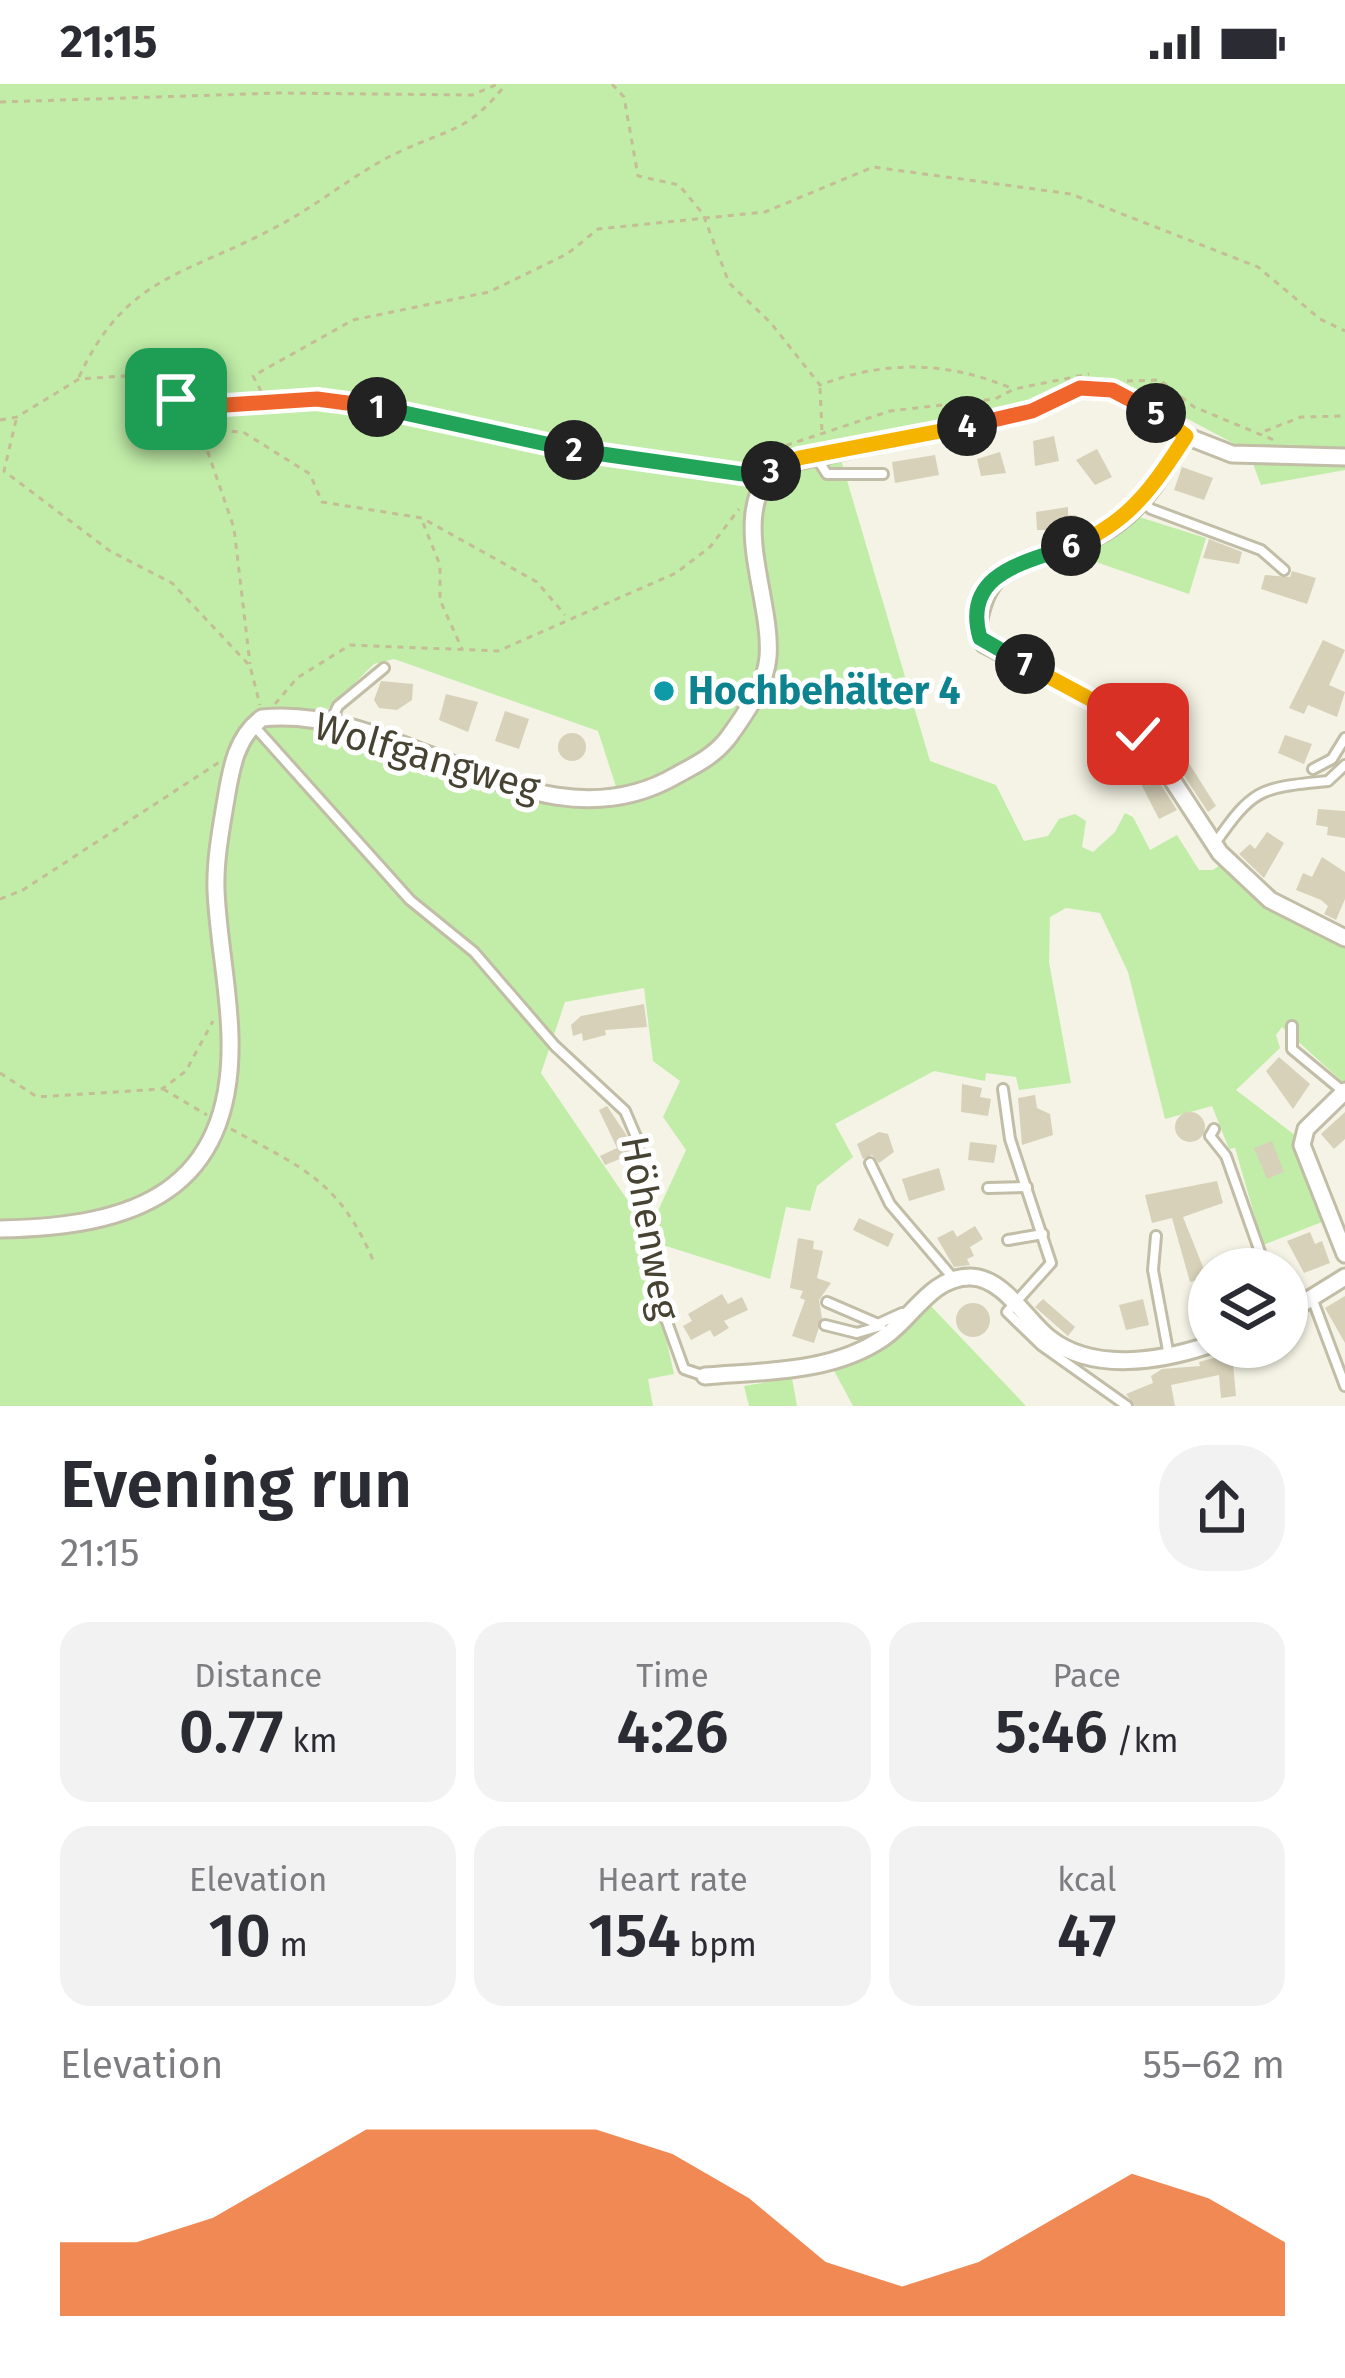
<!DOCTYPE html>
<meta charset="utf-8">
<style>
:root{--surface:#fff;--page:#f2f2f3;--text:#2b2b33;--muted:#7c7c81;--accent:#ea580c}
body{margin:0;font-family:"Fira Sans",sans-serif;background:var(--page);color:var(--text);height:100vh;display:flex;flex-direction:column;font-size:45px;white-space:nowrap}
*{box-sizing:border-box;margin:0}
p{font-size:39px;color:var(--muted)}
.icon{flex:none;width:66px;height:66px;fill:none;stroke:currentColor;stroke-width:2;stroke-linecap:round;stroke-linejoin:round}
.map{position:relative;height:1322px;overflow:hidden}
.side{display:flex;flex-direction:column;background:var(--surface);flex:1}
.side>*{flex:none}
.tools{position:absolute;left:1188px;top:1164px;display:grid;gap:24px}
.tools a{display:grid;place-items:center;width:120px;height:120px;border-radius:50%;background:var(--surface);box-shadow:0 3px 9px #0004;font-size:60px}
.pin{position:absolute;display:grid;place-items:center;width:102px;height:102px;color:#fff;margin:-51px;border-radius:24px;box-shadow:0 6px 18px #0006}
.km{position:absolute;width:60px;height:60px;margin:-30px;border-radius:50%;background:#222;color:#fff;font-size:33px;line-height:60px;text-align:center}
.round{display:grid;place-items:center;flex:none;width:126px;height:126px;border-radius:48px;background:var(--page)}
.head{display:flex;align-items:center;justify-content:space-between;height:204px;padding:0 60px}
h1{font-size:66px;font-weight:600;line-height:90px}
.figures{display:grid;grid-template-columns:repeat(3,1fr);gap:18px;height:204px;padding:12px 60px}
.figures div{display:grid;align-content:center;border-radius:30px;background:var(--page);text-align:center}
.figures b{font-size:60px;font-weight:600}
.figures small{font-size:33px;font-weight:400}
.figures p{font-size:33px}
.chart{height:336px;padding:24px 60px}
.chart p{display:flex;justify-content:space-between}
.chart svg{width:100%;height:216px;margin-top:12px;fill:var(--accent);opacity:.7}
.status{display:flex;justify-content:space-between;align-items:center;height:84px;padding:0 60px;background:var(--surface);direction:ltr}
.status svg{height:33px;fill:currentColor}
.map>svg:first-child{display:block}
.green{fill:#c1eda8;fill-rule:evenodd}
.building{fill:#d7d1b9}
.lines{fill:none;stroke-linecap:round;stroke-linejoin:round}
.service-casing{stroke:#c1bda6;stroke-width:14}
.minor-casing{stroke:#c1bda6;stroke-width:21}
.path{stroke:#c4bd96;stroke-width:3;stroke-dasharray:6 6;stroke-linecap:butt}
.service{stroke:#fff;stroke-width:8}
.minor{stroke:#fff;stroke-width:15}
.split-1-casing{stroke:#fff;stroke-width:24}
.split-2-casing{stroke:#fff;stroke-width:24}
.split-3-casing{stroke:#fff;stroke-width:24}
.split-4-casing{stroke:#fff;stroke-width:24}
.split-5-casing{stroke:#fff;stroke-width:24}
.split-6-casing{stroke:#fff;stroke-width:24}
.split-7-casing{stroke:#fff;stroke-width:24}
.split-8-casing{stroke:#fff;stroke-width:24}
.split-1{stroke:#f0652b;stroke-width:15}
.split-2{stroke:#22a559;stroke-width:15}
.split-3{stroke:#22a559;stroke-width:15}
.split-4{stroke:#f5b400;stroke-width:15}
.split-5{stroke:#f0652b;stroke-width:15}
.split-6{stroke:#f5b400;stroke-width:15}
.split-7{stroke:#22a559;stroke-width:15}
.split-8{stroke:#f5b400;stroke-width:15}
.culture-dot{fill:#0f9aa8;stroke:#fff;stroke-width:4.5}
.labels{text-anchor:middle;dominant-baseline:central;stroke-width:10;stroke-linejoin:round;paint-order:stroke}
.culture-label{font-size:39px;font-weight:bold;fill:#0d838f;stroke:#fff;text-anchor:start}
.street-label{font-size:39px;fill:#474333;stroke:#fff}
</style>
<div class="status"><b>21:15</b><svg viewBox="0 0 49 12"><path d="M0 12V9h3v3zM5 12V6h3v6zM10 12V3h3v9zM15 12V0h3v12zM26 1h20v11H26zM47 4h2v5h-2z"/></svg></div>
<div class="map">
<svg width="1345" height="1322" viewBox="0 0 1345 1322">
<rect width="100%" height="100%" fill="#f4f3e5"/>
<!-- green -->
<g class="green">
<path d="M 0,0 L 1345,0 L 1345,386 L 1261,401 L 1248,367 L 1150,315 L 1098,294 L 1031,318 L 838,366 L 930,677 L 996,701 L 1024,757 L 1048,752 L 1059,735 L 1075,730 L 1086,737 L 1082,763 L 1093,768 L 1115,748 L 1125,729 L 1133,733 L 1150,766 L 1177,751 L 1199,786 L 1213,786 L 1227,776 L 1257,806 L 1345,857 L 1345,1000 L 1282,943 L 1276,951 L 1280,964 L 1236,1006 L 1296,1052 L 1298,1075 L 1322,1138 L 1263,1161 L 1235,1064 L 1229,1065 L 1212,1022 L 1165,1035 L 1128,888 L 1100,829 L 1066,824 L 1050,833 L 1049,878 L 1071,999 L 1019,1006 L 1016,993 L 986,989 L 985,997 L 934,987 L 835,1040 L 853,1073 L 817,1102 L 810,1127 L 786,1123 L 770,1195 L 644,1155 L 674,1290 L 648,1295 L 653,1322 L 0,1322 ZM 394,575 L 598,647 L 620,715 L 472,695 L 340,645 L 269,636 L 276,627 L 321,632 L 374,580 ZM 644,904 L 653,977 L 680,997 L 663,1033 L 686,1066 L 656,1131 L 639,1133 L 541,989 L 565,918 Z"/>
<path d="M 1136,432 L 1206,454 L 1189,510 L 1093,477 L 1082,465 Z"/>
<path d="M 929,1220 L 1026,1322 L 853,1322 L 832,1283 Z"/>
<path d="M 792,1294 L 797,1322 L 749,1322 L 744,1302 Z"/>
</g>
<!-- building -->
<g class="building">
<path d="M 1054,352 L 1059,377 L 1035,382 L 1033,357 Z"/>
<path d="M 1097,365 L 1112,393 L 1095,401 L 1076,376 Z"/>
<path d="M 1000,368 L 1006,389 L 981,392 L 977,375 Z"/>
<path d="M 935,371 L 939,391 L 895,399 L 892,378 Z"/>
<path d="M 1182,383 L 1213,394 L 1204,416 L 1174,406 Z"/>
<path d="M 1068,423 L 1068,431 L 1076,431 L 1077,448 L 1048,451 L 1048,446 L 1037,446 L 1036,428 Z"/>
<path d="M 1209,455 L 1242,468 L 1239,480 L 1203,474 Z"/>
<path d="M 1292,487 L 1316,494 L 1307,520 L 1261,505 L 1265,491 L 1290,493 Z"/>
<path d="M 1323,556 L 1345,566 L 1329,601 L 1345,608 L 1337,633 L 1308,621 L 1304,630 L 1289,624 Z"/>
<path d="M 381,597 L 413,600 L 412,616 L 397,626 L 379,624 L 374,616 Z"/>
<path d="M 446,610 L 478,618 L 468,648 L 439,636 Z"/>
<path d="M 1159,619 L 1177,629 L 1165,651 L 1147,641 Z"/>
<path d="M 505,627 L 529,635 L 519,665 L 495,657 Z"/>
<circle cx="572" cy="663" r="14"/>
<path d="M 1285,651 L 1312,660 L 1304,680 L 1278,669 Z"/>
<path d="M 1173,654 L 1216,722 L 1208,728 L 1179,684 L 1163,676 L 1157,664 Z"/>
<path d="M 1147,694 L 1161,701 L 1177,726 L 1159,735 L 1140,698 Z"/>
<path d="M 1318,725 L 1345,727 L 1345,754 L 1327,751 L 1328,743 L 1316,741 Z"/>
<path d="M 1267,748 L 1284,759 L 1264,794 L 1239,770 L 1250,760 L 1255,765 Z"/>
<path d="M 1322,773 L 1345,788 L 1345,815 L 1336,836 L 1324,830 L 1328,822 L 1321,816 L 1296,806 L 1303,789 L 1312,793 Z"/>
<path d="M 644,920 L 647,943 L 605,946 L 606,951 L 583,957 L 582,949 L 573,952 L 571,941 L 581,932 Z"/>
<path d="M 1279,973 L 1310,1000 L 1293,1025 L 1266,987 Z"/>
<path d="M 962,1000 L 982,1004 L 980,1013 L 991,1015 L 988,1032 L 961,1028 Z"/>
<path d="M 1035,1011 L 1037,1024 L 1050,1030 L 1053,1051 L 1022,1061 L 1018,1014 Z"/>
<path d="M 607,1022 L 627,1052 L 630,1071 L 605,1081 L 600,1072 L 617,1064 L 599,1026 Z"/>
<circle cx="1190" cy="1043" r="15"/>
<path d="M 1345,1028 L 1345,1055 L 1334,1065 L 1321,1050 Z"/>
<path d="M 879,1048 L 888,1050 L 894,1068 L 879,1079 L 872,1071 L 863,1075 L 857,1060 Z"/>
<path d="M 1272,1057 L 1284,1088 L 1267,1095 L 1254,1064 Z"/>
<path d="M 970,1058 L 997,1061 L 994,1079 L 968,1076 Z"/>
<path d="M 939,1084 L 945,1106 L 909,1117 L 902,1095 Z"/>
<path d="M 1217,1097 L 1223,1119 L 1183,1133 L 1207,1193 L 1190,1198 L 1172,1134 L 1152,1139 L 1145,1111 Z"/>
<path d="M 859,1134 L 894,1150 L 888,1163 L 853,1146 Z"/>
<path d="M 975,1142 L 983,1155 L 970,1163 L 974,1172 L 967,1175 L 970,1181 L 954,1183 L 937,1154 L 953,1146 L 957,1153 Z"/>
<path d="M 1310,1148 L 1315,1160 L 1322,1157 L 1330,1179 L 1304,1189 L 1287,1157 Z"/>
<path d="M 798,1154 L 814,1157 L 813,1165 L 823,1167 L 817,1194 L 831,1199 L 819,1216 L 822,1234 L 814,1259 L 792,1252 L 805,1216 L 800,1214 L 803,1207 L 790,1204 Z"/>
<path d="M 722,1210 L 728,1220 L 742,1213 L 748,1226 L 724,1237 L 729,1244 L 714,1253 L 710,1246 L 691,1256 L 683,1242 L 692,1237 L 688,1230 Z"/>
<path d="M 1345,1212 L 1345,1259 L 1325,1224 Z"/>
<path d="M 1043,1215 L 1075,1243 L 1068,1252 L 1035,1223 Z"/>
<path d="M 1143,1215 L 1149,1241 L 1126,1246 L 1119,1221 Z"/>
<circle cx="973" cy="1236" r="17"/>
<path d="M 1232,1269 L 1236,1312 L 1221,1314 L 1219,1291 L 1171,1301 L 1175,1322 L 1135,1322 L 1126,1310 L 1153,1299 L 1151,1292 L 1162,1285 L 1200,1282 L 1199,1278 Z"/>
</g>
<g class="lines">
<defs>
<g id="service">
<path d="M 816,373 L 827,390 L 883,390"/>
<path d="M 1142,417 L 1151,425 L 1261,466 L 1284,486"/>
<path d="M 331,637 L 338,622 L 384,584"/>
<path d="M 254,642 L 410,816 L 474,868 L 555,962 L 625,1027 L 637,1055 L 645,1140 L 662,1224 L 684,1285 L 705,1292"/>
<path d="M 1313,685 L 1332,675 L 1345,654"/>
<path d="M 1214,761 C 1254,703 1260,704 1328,697 L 1345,681"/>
<path d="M 1292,942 L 1292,965 L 1344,1008"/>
<path d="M 1003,1005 L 1010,1055 L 1051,1179 L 1007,1228 L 1041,1261 L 1127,1322"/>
<path d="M 1214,1045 L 1210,1052 L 1226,1072 L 1266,1185"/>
<path d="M 870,1079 L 890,1120 L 953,1194"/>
<path d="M 988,1104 L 1027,1103"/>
<path d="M 1156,1152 L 1153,1186 L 1169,1272"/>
<path d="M 1008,1156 L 1043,1150"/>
<path d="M 1312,1214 L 1345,1302"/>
<path d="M 827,1218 L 878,1240 L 902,1229"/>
<path d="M 825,1241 L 857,1249 L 881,1242"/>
</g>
<g id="minor">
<path d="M 1186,352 C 1165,386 1146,421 1111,444 C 1050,485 988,455 977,548 L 984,560 L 1129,636 L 1154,685 L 1169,691 L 1220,769 L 1270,816 L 1345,854"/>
<path d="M 1345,1007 L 1306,1045 L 1302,1061 L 1345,1170"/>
<path d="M 0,1145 C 134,1143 234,1108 230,953 C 229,904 218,855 216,806 C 215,776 221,745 226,715 C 231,685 236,653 262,634 C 402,619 539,772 677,691 C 697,680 714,672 728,654 C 744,632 766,601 768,573 C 773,514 725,425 779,381 L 1032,327 L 1080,305 L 1112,306 L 1186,352 L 1232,370 L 1345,373"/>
<path d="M 1287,1229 L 1345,1193"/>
<path d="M 705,1292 C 764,1287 832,1289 883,1254 C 912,1235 931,1192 971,1193 C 1004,1194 1026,1236 1049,1254 C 1093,1289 1161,1277 1209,1261"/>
</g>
</defs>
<!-- service casing -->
<use href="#service" class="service-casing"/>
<!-- minor casing -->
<use href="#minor" class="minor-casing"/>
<!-- path -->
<g class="path">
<path d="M 612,0 L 624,13 L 638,92 L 679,101 L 703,130 L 729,199 L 770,238 L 820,301 C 886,276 948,277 1013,305"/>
<path d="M 0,18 L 279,9 L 472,11 L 498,0"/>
<path d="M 79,293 C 126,191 187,191 276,143 C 319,121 357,87 401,67 C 451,44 468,48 506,0"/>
<path d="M 1127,297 L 1160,296 L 1194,323 L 1274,356"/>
<path d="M 820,304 L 822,349"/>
<path d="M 267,318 L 253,292 L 353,236 L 489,208 L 567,170 L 598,145 L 765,128 L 873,83 L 1071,110 L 1258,183 L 1320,235 L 1345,247"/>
<path d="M 192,322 L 234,444 L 250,580"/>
<path d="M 212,324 L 220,347 L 243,348 L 310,390 L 322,418 L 422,434 L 537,498 L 565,531"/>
<path d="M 0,336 L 17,333 L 79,295 L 124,292 L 191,320 L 317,315 L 384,324 L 546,363 L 753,391"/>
<path d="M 16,336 L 4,387 L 110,467 L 172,499 L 250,582 L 260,621"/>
<path d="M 1265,347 L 1301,333 L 1345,332"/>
<path d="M 732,387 L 766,368 L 890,327 L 995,315 L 1014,305 L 1089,290"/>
<path d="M 423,439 L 440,481 L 440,516 L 462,565"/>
<path d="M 275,620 L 297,594 L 350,561 L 498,567 L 676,489 L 710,463 L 739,425"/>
<path d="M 0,815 L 23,806 L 221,677"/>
<path d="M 0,989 L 37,1013 L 162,1005 L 186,987 L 213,937"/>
<path d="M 163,1005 L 207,1031"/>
<path d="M 231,1045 C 303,1084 339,1097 373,1176"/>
</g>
<!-- service -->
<use href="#service" class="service"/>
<!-- minor -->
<use href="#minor" class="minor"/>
</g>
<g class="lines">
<defs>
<path id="split-1" d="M 176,315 L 211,322 L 317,315 L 377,323"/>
<path id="split-2" d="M 377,323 L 574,366"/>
<path id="split-3" d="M 574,366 L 764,393 L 771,387"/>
<path id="split-4" d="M 771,387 L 799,374 L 967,342"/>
<path id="split-5" d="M 967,342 L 1032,327 L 1080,304 L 1112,306 L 1156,329"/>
<path id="split-6" d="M 1071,462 C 1129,440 1154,401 1186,352 L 1156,329"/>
<path id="split-7" d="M 1025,580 L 980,554 C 961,488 1028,478 1071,462"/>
<path id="split-8" d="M 1025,580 L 1129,636 L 1138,650"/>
</defs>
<!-- split-1 casing -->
<use href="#split-1" class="split-1-casing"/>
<!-- split-2 casing -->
<use href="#split-2" class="split-2-casing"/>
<!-- split-3 casing -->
<use href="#split-3" class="split-3-casing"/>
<!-- split-4 casing -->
<use href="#split-4" class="split-4-casing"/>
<!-- split-5 casing -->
<use href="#split-5" class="split-5-casing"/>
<!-- split-6 casing -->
<use href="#split-6" class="split-6-casing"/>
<!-- split-7 casing -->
<use href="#split-7" class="split-7-casing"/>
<!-- split-8 casing -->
<use href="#split-8" class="split-8-casing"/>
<!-- split-1 -->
<use href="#split-1" class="split-1"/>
<!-- split-2 -->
<use href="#split-2" class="split-2"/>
<!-- split-3 -->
<use href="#split-3" class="split-3"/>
<!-- split-4 -->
<use href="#split-4" class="split-4"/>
<!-- split-5 -->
<use href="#split-5" class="split-5"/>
<!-- split-6 -->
<use href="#split-6" class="split-6"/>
<!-- split-7 -->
<use href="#split-7" class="split-7"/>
<!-- split-8 -->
<use href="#split-8" class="split-8"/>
</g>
<!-- markers -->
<circle class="culture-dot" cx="664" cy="607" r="12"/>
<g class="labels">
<!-- culture labels -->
<g class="culture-label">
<text x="688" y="607">Hochbehälter 4</text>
</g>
<!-- street labels -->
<g class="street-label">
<text transform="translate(427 673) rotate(16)">Wolfgangweg</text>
<text transform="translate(650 1144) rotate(80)">Höhenweg</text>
</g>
</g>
</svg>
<div class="tools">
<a><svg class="icon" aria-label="layers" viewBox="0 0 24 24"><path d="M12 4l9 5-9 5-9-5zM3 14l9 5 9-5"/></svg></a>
</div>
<div class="pin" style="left:176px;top:315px;background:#1e9e55"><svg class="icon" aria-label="arrive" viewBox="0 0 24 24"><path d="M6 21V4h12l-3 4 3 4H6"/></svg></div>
<div class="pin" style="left:1138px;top:650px;background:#d93025"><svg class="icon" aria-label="check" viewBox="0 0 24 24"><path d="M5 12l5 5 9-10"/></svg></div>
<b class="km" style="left:377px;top:323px">1</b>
<b class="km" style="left:574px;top:366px">2</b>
<b class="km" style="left:771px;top:387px">3</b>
<b class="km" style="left:967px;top:342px">4</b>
<b class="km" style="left:1156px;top:329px">5</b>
<b class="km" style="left:1071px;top:462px">6</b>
<b class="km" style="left:1025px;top:580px">7</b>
</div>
<section class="side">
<div class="head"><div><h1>Evening run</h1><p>21:15</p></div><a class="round"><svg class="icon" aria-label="share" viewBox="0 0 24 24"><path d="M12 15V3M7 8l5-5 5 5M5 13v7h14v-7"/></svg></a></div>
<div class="figures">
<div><p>Distance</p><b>0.77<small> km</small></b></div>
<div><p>Time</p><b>4:26</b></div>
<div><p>Pace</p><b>5:46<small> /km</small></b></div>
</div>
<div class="figures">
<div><p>Elevation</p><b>10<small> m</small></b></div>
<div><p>Heart rate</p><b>154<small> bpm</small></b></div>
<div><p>kcal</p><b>47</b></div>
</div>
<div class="chart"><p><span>Elevation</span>55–62 m</p>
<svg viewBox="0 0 160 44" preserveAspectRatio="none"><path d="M0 44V29L10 29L20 24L30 15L40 6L50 6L60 6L70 6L80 11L90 20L100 33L110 38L120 33L130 24L140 15L150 20L160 29V44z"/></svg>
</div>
</section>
